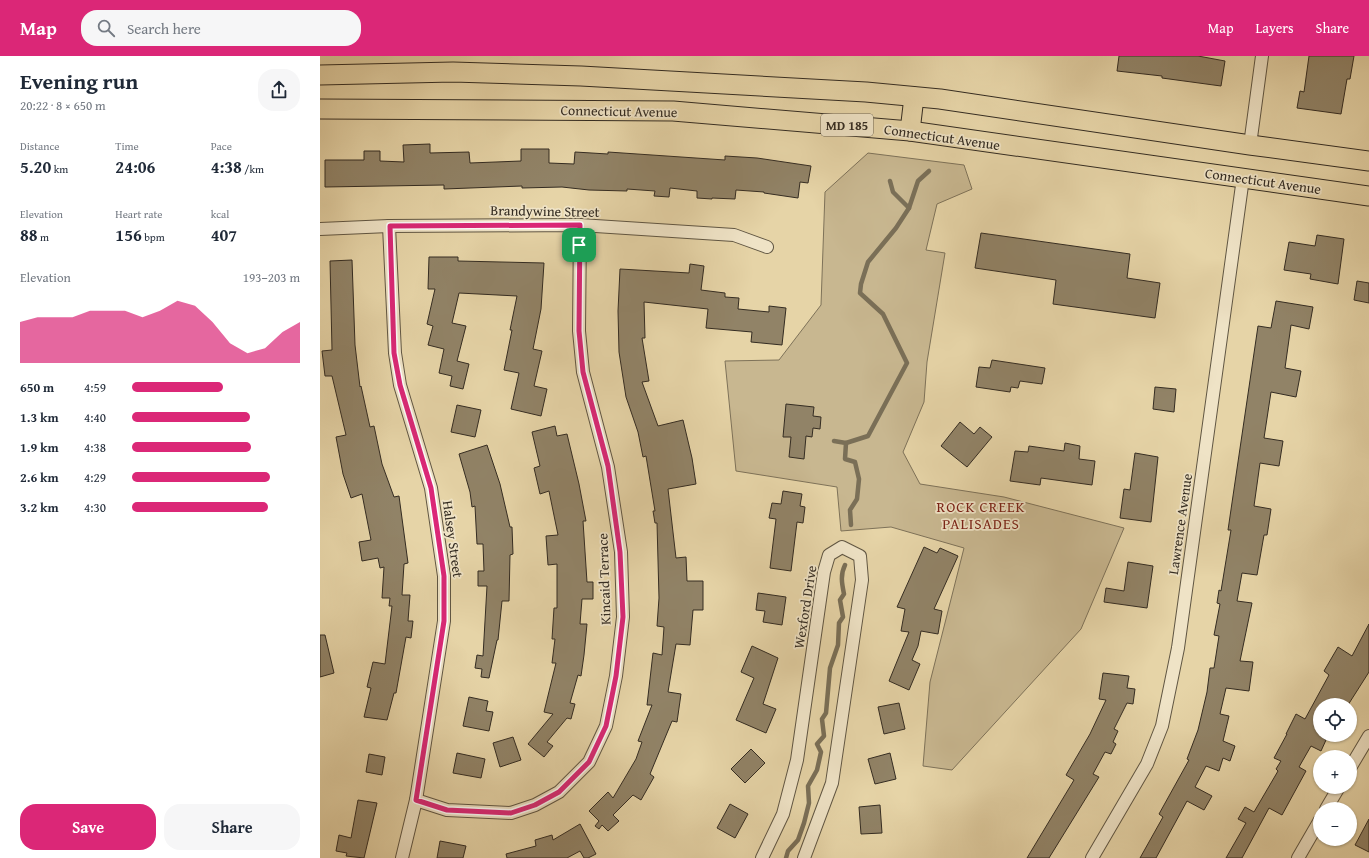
<!DOCTYPE html>
<meta charset="utf-8">
<style>
:root{--surface:#fff;--page:#f6f6f7;--text:#1f2937;--muted:#747a83;--accent:#db2777}
body{margin:0;font-family:"Gentium Book Plus",serif;background:var(--page);color:var(--text);height:100vh;display:flex;flex-direction:column;font-size:15px;white-space:nowrap}
*{box-sizing:border-box;margin:0}
p{font-size:13px;color:var(--muted)}
.icon{flex:none;width:22px;height:22px;fill:none;stroke:currentColor;stroke-width:2;stroke-linecap:round;stroke-linejoin:round}
.map{position:relative;flex:1;overflow:hidden}
.panel{display:flex;flex-direction:column;background:var(--surface);width:320px}
.panel>*{flex:none}
.fabs{position:absolute;left:993px;top:642px;display:grid;gap:8px}
.fabs a{display:grid;place-items:center;width:44px;height:44px;border-radius:50%;background:var(--surface);box-shadow:0 1px 3px #0004;font-size:20px}
.pin{position:absolute;display:grid;place-items:center;width:34px;height:34px;color:#fff;margin:-17px;border-radius:8px;box-shadow:0 2px 6px #0006}
.round{display:grid;place-items:center;flex:none;width:42px;height:42px;border-radius:16px;background:var(--page)}
.overview{display:flex;align-items:center;justify-content:space-between;height:68px;padding:0 20px}
h1{font-size:22px;font-weight:600;line-height:30px}
.figures{display:grid;grid-template-columns:repeat(3,1fr);gap:6px;height:68px;padding:4px 20px}
.figures div{display:grid;align-content:center}
.figures b{font-size:17px;font-weight:600}
.figures small{font-size:11px;font-weight:400}
.figures p{font-size:11px}
.chart{height:112px;padding:8px 20px}
.chart p{display:flex;justify-content:space-between}
.chart svg{width:100%;height:72px;margin-top:4px;fill:var(--accent);opacity:.7}
.primary-button{display:flex;gap:8px;margin-top:auto;padding:8px 20px}
.primary-button a{flex:1;height:46px;border-radius:16px;background:var(--accent);color:#fff;font-size:16px;font-weight:600;line-height:46px;text-align:center}
.primary-button a+a{background:var(--page);color:var(--text)}
ul{padding:0 20px;list-style:none;font-size:13px}
li{display:grid;grid-template-columns:64px 48px 1fr;align-items:center;height:30px}
li i{height:10px;border-radius:5px;background:var(--accent)}
header{display:flex;align-items:center;gap:24px;box-sizing:border-box;height:56px;padding:0 20px;background:var(--accent);color:#fff}
header strong{font-size:19px}
nav{display:flex;gap:22px;margin-inline-start:auto;font-size:14px}
.search{width:280px;height:36px;background:var(--page);display:flex;align-items:center;gap:10px;box-sizing:border-box;padding:0 14px;border-radius:16px;color:var(--muted);font-size:15px}
main{display:flex;flex:1;min-height:0}
.map>svg:first-child{display:block}
.green{fill:#c8b790;stroke:#7e7259}
.lines{fill:none;stroke-linecap:round;stroke-linejoin:round}
.stream{stroke:#7a6f57;stroke-width:4.5}
.building{fill:#918367;stroke:#342c22}
.street-casing{stroke:#605643;stroke-width:14}
.primary-casing{stroke:#342c22;stroke-width:21}
.street{stroke:#efe3c6;stroke-width:12}
.primary{stroke:#e6d4a7;stroke-width:19}
.route-casing{stroke:#fff;stroke-width:8}
.route{stroke:#db2777;stroke-width:5}
.labels{text-anchor:middle;dominant-baseline:central;stroke-width:3.5;stroke-linejoin:round;paint-order:stroke}
.shield{fill:#efe3c6;stroke:#6c6353;stroke-width:1}
.shield-label{font-size:13px;font-weight:bold;fill:#342c22}
.street-label{font-size:14px;fill:#342c22;stroke:#efe3c6}
.neighbourhood-label{font-size:15px;letter-spacing:1px;fill:#7a1f14;stroke:#efe3c6}
</style>
<header>
<strong>Map</strong>
<div class="search"><svg class="icon" aria-label="search" viewBox="0 0 24 24"><circle cx="10" cy="10" r="6"/><path d="M15 15l6 6"/></svg>Search here</div>
<nav><a>Map</a><a>Layers</a><a>Share</a></nav>
</header>
<main>
<section class="panel">
<div class="overview"><div><h1>Evening run</h1><p>20:22 · 8 × 650 m</p></div><a class="round"><svg class="icon" aria-label="share" viewBox="0 0 24 24"><path d="M12 15V3M7 8l5-5 5 5M5 13v7h14v-7"/></svg></a></div>
<div class="figures">
<div><p>Distance</p><b>5.20<small> km</small></b></div>
<div><p>Time</p><b>24:06</b></div>
<div><p>Pace</p><b>4:38<small> /km</small></b></div>
</div>
<div class="figures">
<div><p>Elevation</p><b>88<small> m</small></b></div>
<div><p>Heart rate</p><b>156<small> bpm</small></b></div>
<div><p>kcal</p><b>407</b></div>
</div>
<div class="chart"><p><span>Elevation</span>193–203 m</p>
<svg viewBox="0 0 160 44" preserveAspectRatio="none"><path d="M0 44V19L10 16L20 16L30 16L40 12L50 12L60 12L70 16L80 12L90 6L100 9L110 19L120 32L130 38L140 35L150 25L160 19V44z"/></svg>
</div>
<ul>
<li><b>650 m</b>4:59<i style="width:54%"></i></li>
<li><b>1.3 km</b>4:40<i style="width:70%"></i></li>
<li><b>1.9 km</b>4:38<i style="width:71%"></i></li>
<li><b>2.6 km</b>4:29<i style="width:82%"></i></li>
<li><b>3.2 km</b>4:30<i style="width:81%"></i></li>
</ul>
<div class="primary-button"><a>Save</a><a>Share</a></div>
</section>
<div class="map">
<svg width="1049" height="802" viewBox="0 0 1049 802">
<rect width="100%" height="100%" fill="#e6d4a7"/>
<filter id="stains"><feTurbulence type="fractalNoise" baseFrequency=".005" numOctaves="4"/><feColorMatrix values="0 0 0 0 .2 0 0 0 0 .09 0 0 0 0 .02 0 0 0 .5 -.17"/></filter>
<radialGradient id="worn" r=".72"><stop offset=".6" stop-color="#630" stop-opacity="0"/><stop offset="1" stop-color="#630" stop-opacity=".3"/></radialGradient>
<!-- green -->
<path class="green" d="M 548,97 L 644,109 L 652,133 L 617,148 L 606,194 L 625,197 L 607,306 L 604,346 L 583,396 L 600,428 L 684,441 L 804,472 L 761,573 L 632,714 L 603,710 L 610,626 L 644,492 L 571,471 L 521,475 L 517,431 L 416,415 L 405,305 L 459,304 L 501,249 L 505,136 Z"/>
<g class="lines">
<!-- stream -->
<g class="stream">
<path d="M 589,152 L 598,125 L 609,115"/>
<path d="M 514,385 L 526,387 L 525,403 L 535,406 L 539,423 L 537,443 L 530,454 L 531,469"/>
<path d="M 526,387 L 548,380 L 587,307 L 563,258 L 540,237 L 541,228 L 548,206 L 576,172 L 589,152 L 573,136 L 570,125"/>
<path d="M 466,802 L 468,795 L 478,784 L 484,767 L 489,747 L 488,730 L 497,714 L 501,696 L 497,688 L 504,680 L 502,663 L 506,657 L 510,612 L 518,589 L 519,567 L 523,561 L 520,544 L 524,538 C 522,528 520,519 525,509"/>
</g>
</g>
<!-- building -->
<g class="building">
<path d="M 799,0 L 878,0 L 905,5 L 901,30 L 842,22 L 842,20 L 797,15 Z"/>
<path d="M 989,0 L 1034,0 L 1030,23 L 1027,23 L 1021,58 L 977,52 L 980,35 L 984,36 Z"/>
<path d="M 110,88 L 110,97 L 149,96 L 150,107 L 201,105 L 201,93 L 229,93 L 229,107 L 254,108 L 255,96 L 288,98 L 288,96 L 405,104 L 405,100 L 437,102 L 491,110 L 488,127 L 480,126 L 478,142 L 444,137 L 444,136 L 416,134 L 415,143 L 392,142 L 392,143 L 377,142 L 377,135 L 350,132 L 349,141 L 334,140 L 335,135 L 307,133 L 307,135 L 269,134 L 242,131 L 202,132 L 202,130 L 124,133 L 124,129 L 5,131 L 5,104 L 44,104 L 44,95 L 60,95 L 60,105 L 84,106 L 83,89 Z"/>
<path d="M 661,177 L 810,198 L 807,222 L 840,227 L 835,262 L 733,248 L 736,224 L 655,212 Z"/>
<path d="M 997,179 L 1024,183 L 1018,228 L 990,223 L 991,218 L 964,214 L 969,186 L 995,190 Z"/>
<path d="M 109,201 L 138,201 L 138,205 L 224,207 L 221,253 L 213,293 L 222,295 L 214,330 L 227,333 L 221,360 L 191,353 L 199,317 L 184,314 L 192,274 L 190,274 L 197,240 L 139,237 L 132,267 L 146,270 L 137,305 L 149,308 L 143,333 L 130,330 L 132,320 L 119,317 L 124,293 L 108,289 L 113,270 L 107,268 L 115,233 L 108,233 Z"/>
<path d="M 32,204 L 35,289 L 40,331 L 41,330 L 50,371 L 54,370 L 62,408 L 74,441 L 79,440 L 88,507 L 84,508 L 82,539 L 90,539 L 88,565 L 93,565 L 91,582 L 86,581 L 76,637 L 74,637 L 67,664 L 44,661 L 51,632 L 47,631 L 53,606 L 65,608 L 72,550 L 69,550 L 70,542 L 62,542 L 64,511 L 60,512 L 58,502 L 42,505 L 39,486 L 51,484 L 42,438 L 31,442 L 23,418 L 16,381 L 26,379 L 12,320 L 5,320 L 2,295 L 12,294 L 10,205 Z"/>
<path d="M 370,208 L 384,210 L 381,234 L 405,237 L 405,241 L 419,242 L 418,253 L 449,256 L 449,250 L 466,252 L 462,289 L 431,286 L 432,276 L 386,272 L 388,253 L 324,246 L 325,282 L 322,282 L 329,325 L 322,326 L 338,370 L 363,364 L 372,402 L 376,428 L 348,433 L 356,502 L 366,501 L 367,525 L 383,525 L 383,554 L 373,554 L 370,589 L 356,588 L 348,636 L 361,638 L 357,666 L 352,665 L 330,718 L 334,721 L 321,744 L 313,739 L 293,759 L 299,765 L 288,775 L 282,769 L 279,773 L 275,770 L 279,765 L 269,755 L 288,736 L 293,742 L 316,703 L 322,686 L 318,685 L 332,649 L 327,649 L 333,597 L 342,599 L 344,571 L 337,570 L 339,542 L 337,467 L 335,467 L 333,455 L 335,455 L 326,400 L 323,401 L 318,376 L 306,341 L 299,296 L 298,255 L 300,213 L 369,217 Z"/>
<path d="M 1037,225 L 1049,227 L 1049,247 L 1034,244 Z"/>
<path d="M 956,245 L 993,251 L 989,273 L 971,269 L 965,312 L 981,315 L 976,341 L 951,336 L 944,382 L 963,385 L 959,410 L 940,407 L 934,450 L 951,453 L 947,479 L 944,479 L 937,519 L 922,517 L 917,545 L 932,547 L 920,605 L 933,606 L 929,635 L 906,632 L 900,658 L 909,660 L 903,685 L 915,690 L 910,705 L 903,702 L 899,715 L 886,710 L 875,731 L 892,740 L 884,754 L 867,745 L 836,802 L 820,802 L 843,761 L 839,758 L 869,704 L 867,703 L 878,674 L 887,636 L 890,612 L 894,612 L 899,580 L 894,579 L 900,548 L 897,547 L 899,534 L 901,535 L 911,474 L 908,474 L 938,270 L 951,272 Z"/>
<path d="M 672,304 L 725,312 L 722,328 L 700,325 L 698,332 L 691,331 L 690,336 L 656,331 L 659,311 L 670,312 Z"/>
<path d="M 835,331 L 856,333 L 854,356 L 833,353 Z"/>
<path d="M 466,348 L 494,351 L 493,360 L 501,361 L 500,373 L 493,372 L 492,381 L 486,380 L 484,403 L 469,401 L 471,381 L 463,381 Z"/>
<path d="M 137,349 L 161,354 L 155,381 L 131,376 Z"/>
<path d="M 640,366 L 654,378 L 660,371 L 672,381 L 647,411 L 621,390 Z"/>
<path d="M 235,370 L 237,380 L 247,378 L 259,428 L 266,465 L 263,465 L 267,526 L 273,526 L 273,543 L 262,543 L 260,568 L 267,568 L 264,599 L 261,620 L 258,619 L 250,647 L 255,648 L 251,663 L 247,662 L 227,686 L 233,690 L 224,701 L 208,688 L 233,658 L 224,656 L 236,607 L 232,607 L 235,583 L 232,583 L 234,552 L 237,552 L 237,508 L 228,509 L 226,480 L 238,479 L 229,435 L 220,438 L 214,412 L 220,410 L 212,376 Z"/>
<path d="M 745,387 L 760,390 L 759,403 L 775,405 L 772,429 L 721,422 L 720,429 L 690,425 L 695,395 L 708,396 L 709,390 L 744,395 Z"/>
<path d="M 167,389 L 180,428 L 190,471 L 192,471 L 193,498 L 190,499 L 189,545 L 182,545 L 178,584 L 177,584 L 169,622 L 161,621 L 162,613 L 155,612 L 157,599 L 163,600 L 167,530 L 158,530 L 158,515 L 164,515 L 163,488 L 157,488 L 155,450 L 152,451 L 150,436 L 139,398 Z"/>
<path d="M 815,397 L 838,401 L 831,466 L 800,462 L 804,433 L 810,434 Z"/>
<path d="M 463,435 L 482,438 L 480,450 L 485,451 L 483,467 L 477,466 L 471,515 L 450,512 L 456,463 L 449,462 L 452,447 L 461,448 Z"/>
<path d="M 604,491 L 617,497 L 620,492 L 638,500 L 614,553 L 622,555 L 618,578 L 601,575 L 598,590 L 592,604 L 600,608 L 589,634 L 569,625 L 589,576 L 581,575 L 585,553 L 577,551 Z"/>
<path d="M 808,506 L 833,510 L 827,552 L 784,546 L 786,532 L 804,535 Z"/>
<path d="M 438,537 L 466,541 L 462,569 L 443,566 L 445,555 L 436,554 Z"/>
<path d="M 1049,568 L 1049,616 L 1028,649 L 1000,649 L 1000,679 L 1006,684 L 1001,695 L 991,690 L 979,711 L 986,715 L 962,759 L 949,752 L 922,802 L 906,802 L 926,767 L 918,763 L 925,751 L 934,756 L 958,715 L 956,713 L 961,705 L 954,702 L 967,678 L 966,678 L 976,658 L 985,663 L 1009,619 L 1004,615 L 1018,591 L 1032,600 Z"/>
<path d="M 0,579 L 5,579 L 14,617 L 0,621 Z"/>
<path d="M 432,590 L 458,602 L 443,648 L 456,653 L 446,677 L 416,664 L 434,622 L 421,616 Z"/>
<path d="M 783,617 L 809,620 L 807,632 L 815,633 L 813,648 L 807,647 L 794,673 L 798,675 L 793,686 L 796,688 L 791,698 L 785,696 L 773,718 L 779,721 L 729,802 L 707,802 L 754,724 L 746,719 L 770,678 L 786,644 L 779,643 Z"/>
<path d="M 149,641 L 168,645 L 166,655 L 173,656 L 169,675 L 143,670 Z"/>
<path d="M 579,647 L 585,673 L 564,678 L 558,651 Z"/>
<path d="M 193,681 L 201,704 L 180,711 L 173,687 Z"/>
<path d="M 431,693 L 445,707 L 425,727 L 411,713 Z"/>
<path d="M 137,697 L 165,703 L 161,722 L 133,717 Z"/>
<path d="M 570,697 L 576,723 L 555,728 L 548,703 Z"/>
<path d="M 49,698 L 65,701 L 62,719 L 46,716 Z"/>
<path d="M 38,744 L 57,747 L 44,802 L 26,800 L 27,797 L 16,795 L 19,779 L 31,782 Z"/>
<path d="M 410,748 L 428,758 L 415,782 L 397,772 Z"/>
<path d="M 560,749 L 562,777 L 541,778 L 539,751 Z"/>
<path d="M 1049,763 L 1049,796 L 1035,789 Z"/>
<path d="M 260,768 L 276,798 L 268,802 L 264,802 L 260,795 L 247,802 L 187,802 L 186,798 L 216,790 L 215,784 L 232,779 L 233,784 Z"/>
<path d="M 120,785 L 146,790 L 143,802 L 117,802 Z"/>
</g>
<g class="lines">
<defs>
<g id="street">
<path d="M 930,89 L 942,0"/>
<path d="M 69,170 L 75,297 L 80,329 L 111,432 L 124,520 L 124,565 L 96,744 L 82,802"/>
<path d="M 0,173 L 69,170 L 260,169 L 414,179 L 447,191"/>
<path d="M 1030,712 L 1049,680"/>
<path d="M 96,744 L 127,754 L 191,757 L 215,749 L 239,736 L 269,706 L 286,670 L 296,620 L 303,561 L 301,496 L 288,411 L 263,316 L 259,275 L 260,169"/>
<path d="M 1006,753 L 1019,731"/>
<path d="M 442,802 L 463,758 L 477,704 L 504,516 L 509,499 L 522,491 L 540,500 L 542,524 L 512,727 L 484,802"/>
<path d="M 772,802 L 827,708 L 842,670 L 858,592 L 923,122"/>
<path d="M 978,802 L 1000,764"/>
</g>
<g id="primary">
<path d="M 0,19 L 133,16 L 261,20 L 546,36 L 620,43 L 930,89 L 1049,105"/>
<path d="M 0,53 L 353,55 L 590,75 L 1049,140"/>
<path d="M 590,75 L 594,41"/>
</g>
</defs>
<!-- street casing -->
<use href="#street" class="street-casing"/>
<!-- primary casing -->
<use href="#primary" class="primary-casing"/>
<!-- street -->
<use href="#street" class="street"/>
<!-- primary -->
<use href="#primary" class="primary"/>
</g>
<g class="lines">
<defs>
<path id="route" d="M 260,169 L 259,275 L 263,316 L 288,410 L 300,496 L 303,561 L 296,620 L 286,670 L 269,706 L 239,736 L 215,749 L 191,757 L 127,754 L 96,744 L 124,565 L 124,520 L 111,432 L 80,329 L 74,297 L 70,170 Z"/>
</defs>
<!-- route casing -->
<use href="#route" class="route-casing"/>
<!-- route -->
<use href="#route" class="route"/>
</g>
<g class="labels">
<!-- shield labels -->
<rect class="shield" x="501" y="58" width="52" height="22" rx="3"/>
<g class="shield-label">
<text x="527" y="69">MD 185</text>
</g>
<!-- street labels -->
<g class="street-label">
<text transform="translate(299 55) rotate(1)">Connecticut Avenue</text>
<text transform="translate(622 81) rotate(8)">Connecticut Avenue</text>
<text transform="translate(943 125) rotate(8)">Connecticut Avenue</text>
<text transform="translate(225 155) rotate(1)">Brandywine Street</text>
<text transform="translate(860 468) rotate(-82)">Lawrence Avenue</text>
<text transform="translate(133 483) rotate(82)">Halsey Street</text>
<text transform="translate(284 523) rotate(-92)">Kincaid Terrace</text>
<text transform="translate(485 551) rotate(-81)">Wexford Drive</text>
</g>
<!-- neighbourhood labels -->
<g class="neighbourhood-label">
<text x="661" y="450">ROCK CREEK<tspan x="661" dy="17">PALISADES</tspan></text>
</g>
</g>
<rect width="100%" height="100%" filter="url(#stains)"/>
<rect width="100%" height="100%" fill="url(#worn)"/>
</svg>
<div class="fabs">
<a><svg class="icon" aria-label="locate" viewBox="0 0 24 24"><circle cx="12" cy="12" r="6"/><path d="M12 2v4M12 18v4M2 12h4M18 12h4"/></svg></a>
<a>+</a>
<a>−</a>
</div>
<div class="pin" style="left:259px;top:189px;background:#1e9e55"><svg class="icon" aria-label="arrive" viewBox="0 0 24 24"><path d="M6 21V4h12l-3 4 3 4H6"/></svg></div>
</div>
</main>
